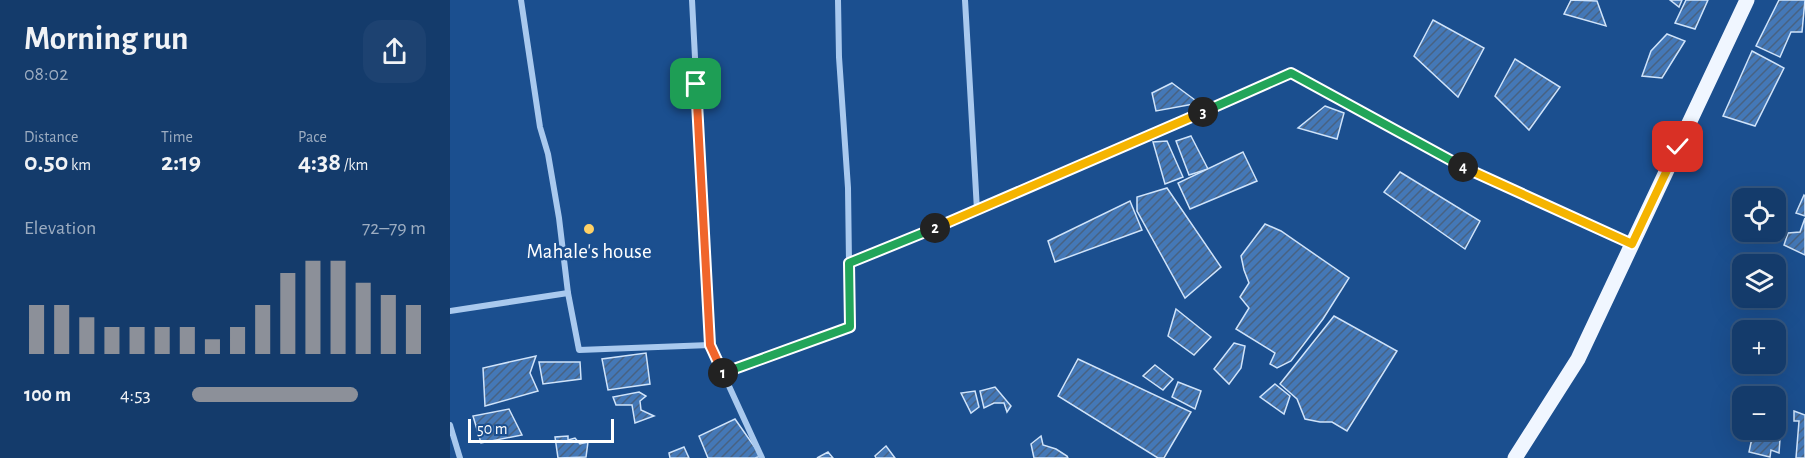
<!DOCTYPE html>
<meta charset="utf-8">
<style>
:root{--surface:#143b6b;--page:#1d4271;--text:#f1f3f6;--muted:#9dadc1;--line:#33557e;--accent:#8c9099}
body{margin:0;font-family:"Alegreya Sans",sans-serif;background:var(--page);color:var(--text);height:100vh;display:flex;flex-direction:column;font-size:22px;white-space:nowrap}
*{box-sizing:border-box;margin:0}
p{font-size:20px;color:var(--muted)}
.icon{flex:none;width:33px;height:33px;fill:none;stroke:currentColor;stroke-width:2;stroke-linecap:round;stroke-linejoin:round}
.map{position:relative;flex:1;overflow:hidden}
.details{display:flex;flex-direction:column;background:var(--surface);width:450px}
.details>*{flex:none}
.buttons{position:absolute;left:1282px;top:188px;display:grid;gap:12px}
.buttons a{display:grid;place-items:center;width:54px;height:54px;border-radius:12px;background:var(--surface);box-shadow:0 6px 24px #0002,0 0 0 2px var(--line);font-size:30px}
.scale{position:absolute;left:18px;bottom:15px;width:146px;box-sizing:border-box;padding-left:6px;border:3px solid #fff;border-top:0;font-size:16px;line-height:21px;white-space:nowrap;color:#fff;-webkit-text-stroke:4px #1b4f8f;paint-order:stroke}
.pin{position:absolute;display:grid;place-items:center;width:51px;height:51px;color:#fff;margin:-26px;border-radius:12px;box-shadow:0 3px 9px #0006}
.km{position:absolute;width:30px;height:30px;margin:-15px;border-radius:50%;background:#222;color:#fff;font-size:16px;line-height:30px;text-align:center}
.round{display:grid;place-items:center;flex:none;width:63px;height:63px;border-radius:18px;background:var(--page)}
.head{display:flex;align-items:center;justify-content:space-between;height:102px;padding:0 24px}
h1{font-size:33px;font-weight:700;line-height:45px}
.metrics{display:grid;grid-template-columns:repeat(3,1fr);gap:9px;height:102px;padding:6px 24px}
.metrics div{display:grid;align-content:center}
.metrics b{font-size:26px;font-weight:700}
.metrics small{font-size:16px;font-weight:400}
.metrics p{font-size:16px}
.chart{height:168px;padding:12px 24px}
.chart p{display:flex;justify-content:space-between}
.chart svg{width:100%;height:108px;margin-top:6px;stroke:var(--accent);stroke-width:6}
ul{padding:0 24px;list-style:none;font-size:20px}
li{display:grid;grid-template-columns:96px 72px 1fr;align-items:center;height:45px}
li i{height:15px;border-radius:8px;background:var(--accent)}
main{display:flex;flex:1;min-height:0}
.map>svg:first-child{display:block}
.building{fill:url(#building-hatch);stroke:#cfe3fa;stroke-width:1.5}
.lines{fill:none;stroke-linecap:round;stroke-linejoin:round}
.minor{stroke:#a9c9ee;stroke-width:6}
.primary{stroke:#f0f6ff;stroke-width:15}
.split-1-casing{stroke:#fff;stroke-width:12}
.split-2-casing{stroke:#fff;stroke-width:12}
.split-3-casing{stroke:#fff;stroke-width:12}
.split-4-casing{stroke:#fff;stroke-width:12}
.split-5-casing{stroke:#fff;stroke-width:12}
.split-1{stroke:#f0652b;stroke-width:8}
.split-2{stroke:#22a559;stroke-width:8}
.split-3{stroke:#f5b400;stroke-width:8}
.split-4{stroke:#22a559;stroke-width:8}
.split-5{stroke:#f5b400;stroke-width:8}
.poi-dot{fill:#ffd166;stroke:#1b4f8f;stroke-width:2}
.labels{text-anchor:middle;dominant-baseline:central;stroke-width:5;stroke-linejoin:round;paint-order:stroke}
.poi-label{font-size:21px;fill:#fff;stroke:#1b4f8f}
</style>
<main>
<section class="details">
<div class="head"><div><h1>Morning run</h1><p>08:02</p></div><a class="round"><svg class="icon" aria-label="share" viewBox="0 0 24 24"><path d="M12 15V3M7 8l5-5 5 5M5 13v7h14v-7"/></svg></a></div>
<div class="metrics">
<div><p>Distance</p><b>0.50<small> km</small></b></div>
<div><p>Time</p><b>2:19</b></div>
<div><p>Pace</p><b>4:38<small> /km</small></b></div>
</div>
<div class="chart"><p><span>Elevation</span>72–79 m</p>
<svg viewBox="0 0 160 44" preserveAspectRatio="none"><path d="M5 44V24M15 44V24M25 44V29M35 44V33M45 44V33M55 44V33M65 44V33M75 44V38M85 44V33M95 44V24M105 44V11M115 44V6M125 44V6M135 44V15M145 44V20M155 44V24"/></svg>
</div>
<ul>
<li><b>100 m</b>4:53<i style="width:71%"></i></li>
</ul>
</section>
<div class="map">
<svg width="1355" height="458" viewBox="0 0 1355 458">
<defs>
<pattern id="building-hatch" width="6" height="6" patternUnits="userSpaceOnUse" patternTransform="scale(1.5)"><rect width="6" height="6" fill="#4478b7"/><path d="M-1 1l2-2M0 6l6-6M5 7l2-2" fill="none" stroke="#486282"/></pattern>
</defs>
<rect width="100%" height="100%" fill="#1b4f8f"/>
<!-- building -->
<g class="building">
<path d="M 1121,0 L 1147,1 L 1156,26 L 1114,14 Z"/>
<path d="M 1220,0 L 1232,0 L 1229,7 Z"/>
<path d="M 1236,0 L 1258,0 L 1245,29 L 1225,23 Z"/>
<path d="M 1329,0 L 1355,0 L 1352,32 L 1341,32 L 1330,57 L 1306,46 Z"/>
<path d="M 983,20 L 1034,48 L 1008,97 L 964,56 Z"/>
<path d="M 1217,34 L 1235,41 L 1212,78 L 1192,76 L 1201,51 Z"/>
<path d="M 1302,51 L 1334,68 L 1305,126 L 1273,116 Z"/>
<path d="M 1065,59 L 1110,87 L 1079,130 L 1045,96 Z"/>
<path d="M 722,83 L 749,103 L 706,111 L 702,93 Z"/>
<path d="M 875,106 L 894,113 L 887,139 L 848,128 Z"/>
<path d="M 741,136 L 758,169 L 739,175 L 726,141 Z"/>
<path d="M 717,141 L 733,177 L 715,184 L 703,142 Z"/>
<path d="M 793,152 L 807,181 L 740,209 L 728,183 Z"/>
<path d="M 950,172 L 1030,221 L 1015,249 L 934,192 Z"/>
<path d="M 717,188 L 771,267 L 735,298 L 687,211 L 687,197 Z"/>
<path d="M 1354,195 L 1355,196 L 1355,216 L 1346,213 Z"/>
<path d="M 680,201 L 692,230 L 605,262 L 598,241 Z"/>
<path d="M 1355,218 L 1355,255 L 1334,245 L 1338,233 L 1350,232 Z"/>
<path d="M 815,224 L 831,231 L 899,278 L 873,319 L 841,361 L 827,368 L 820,364 L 825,353 L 786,329 L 799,308 L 790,297 L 799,283 L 794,270 L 791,256 Z"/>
<path d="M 726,309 L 761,337 L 744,355 L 718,336 Z"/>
<path d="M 884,316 L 947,351 L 897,431 L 882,422 L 870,422 L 855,419 L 847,399 L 830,384 Z"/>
<path d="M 784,343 L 795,346 L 791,368 L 779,384 L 764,369 Z"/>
<path d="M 196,353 L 200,384 L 158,390 L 152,359 Z"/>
<path d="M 86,356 L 80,373 L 88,391 L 35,406 L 33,368 Z"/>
<path d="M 628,359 L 741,412 L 714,458 L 708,458 L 608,396 Z"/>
<path d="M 89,362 L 130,362 L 131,379 L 93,384 Z"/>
<path d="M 705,365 L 723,379 L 713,390 L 693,376 Z"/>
<path d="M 728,382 L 751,391 L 745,409 L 722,397 Z"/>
<path d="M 825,384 L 840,396 L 834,414 L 810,397 Z"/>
<path d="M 545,387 L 561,406 L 557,412 L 554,403 L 544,403 L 534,408 L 530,391 Z"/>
<path d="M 525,391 L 529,407 L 521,413 L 511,393 Z"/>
<path d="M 189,392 L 196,396 L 190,401 L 191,410 L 204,416 L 185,423 L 182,405 L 166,405 L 163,397 Z"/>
<path d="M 1326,408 L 1336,409 L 1335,427 L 1326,424 Z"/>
<path d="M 59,409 L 72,435 L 31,443 L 23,416 Z"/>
<path d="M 1344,411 L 1355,415 L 1355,458 L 1346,458 L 1349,421 L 1344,421 Z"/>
<path d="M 285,419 L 311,456 L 305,458 L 258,458 L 249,436 Z"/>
<path d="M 1309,431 L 1329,431 L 1330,439 L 1329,453 L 1321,450 L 1320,457 L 1299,452 L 1302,438 L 1310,438 Z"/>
<path d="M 118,436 L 118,440 L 125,438 L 130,444 L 138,442 L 136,457 L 108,458 L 105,437 Z"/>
<path d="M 591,436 L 593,445 L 606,449 L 617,456 L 618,458 L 584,458 L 581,444 Z"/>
<path d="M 436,446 L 445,458 L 426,458 L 425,456 Z"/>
<path d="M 234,447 L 239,458 L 220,458 L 219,453 Z"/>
<path d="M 378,452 L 383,458 L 367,458 Z"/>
</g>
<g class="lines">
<!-- minor -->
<g class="minor">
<path d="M 71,0 L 90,127 L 98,154 L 109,218 L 118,293"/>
<path d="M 242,0 L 260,345"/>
<path d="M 388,0 L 389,57 L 398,188 L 399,263"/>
<path d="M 515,0 L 527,210"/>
<path d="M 0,311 L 118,293 L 129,350 L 260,345 L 273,373"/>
<path d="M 0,425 L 10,458"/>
<path d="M 312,458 L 273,373 L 400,327 L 399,263 L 527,210 L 841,73 L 1014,167 L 1181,244"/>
</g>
<!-- primary -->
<path class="primary" d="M 1065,458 L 1128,359 L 1297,0"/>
</g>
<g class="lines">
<defs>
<path id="split-1" d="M 246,84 L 260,345 L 273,373"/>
<path id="split-2" d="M 273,373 L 400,327 L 399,263 L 485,228"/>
<path id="split-3" d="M 485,228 L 753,112"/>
<path id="split-4" d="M 753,112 L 841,73 L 1013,167"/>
<path id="split-5" d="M 1013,167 L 1182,244 L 1228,147"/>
</defs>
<!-- split-1 casing -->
<use href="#split-1" class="split-1-casing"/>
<!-- split-2 casing -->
<use href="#split-2" class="split-2-casing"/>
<!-- split-3 casing -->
<use href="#split-3" class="split-3-casing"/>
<!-- split-4 casing -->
<use href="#split-4" class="split-4-casing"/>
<!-- split-5 casing -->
<use href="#split-5" class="split-5-casing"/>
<!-- split-1 -->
<use href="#split-1" class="split-1"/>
<!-- split-2 -->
<use href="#split-2" class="split-2"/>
<!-- split-3 -->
<use href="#split-3" class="split-3"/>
<!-- split-4 -->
<use href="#split-4" class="split-4"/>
<!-- split-5 -->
<use href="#split-5" class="split-5"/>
</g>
<!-- markers -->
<circle class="poi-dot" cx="139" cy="229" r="6"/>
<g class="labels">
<!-- poi labels -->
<g class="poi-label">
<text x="139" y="251">Mahale's house</text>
</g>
</g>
</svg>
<div class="buttons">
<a><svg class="icon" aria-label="locate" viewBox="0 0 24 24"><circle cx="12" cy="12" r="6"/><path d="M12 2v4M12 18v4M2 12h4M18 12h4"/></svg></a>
<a><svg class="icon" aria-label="layers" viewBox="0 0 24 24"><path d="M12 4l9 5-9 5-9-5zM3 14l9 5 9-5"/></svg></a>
<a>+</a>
<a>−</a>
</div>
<div class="scale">50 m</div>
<div class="pin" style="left:246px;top:84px;background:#1e9e55"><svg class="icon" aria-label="arrive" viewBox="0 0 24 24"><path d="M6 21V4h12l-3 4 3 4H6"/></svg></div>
<div class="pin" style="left:1228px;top:147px;background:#d93025"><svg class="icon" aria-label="check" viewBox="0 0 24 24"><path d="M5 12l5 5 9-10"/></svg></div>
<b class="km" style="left:273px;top:373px">1</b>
<b class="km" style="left:485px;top:228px">2</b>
<b class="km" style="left:753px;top:112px">3</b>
<b class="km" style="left:1013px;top:167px">4</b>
</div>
</main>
